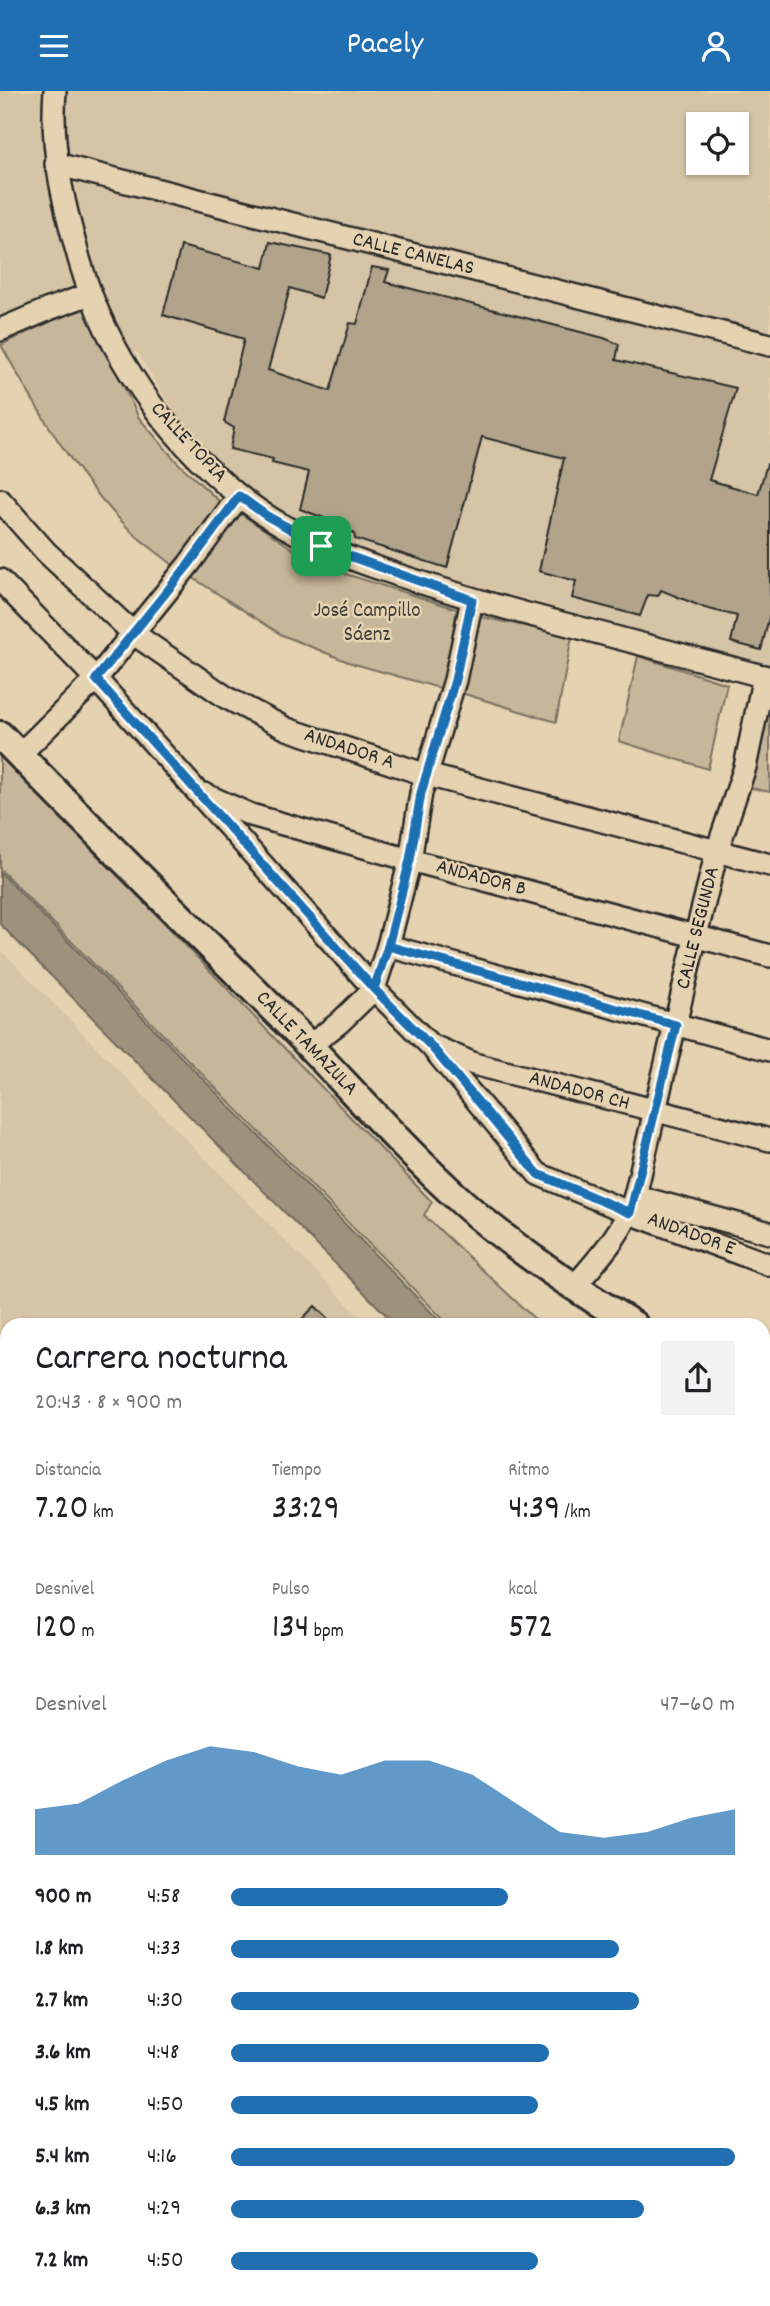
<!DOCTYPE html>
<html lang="es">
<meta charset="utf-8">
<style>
:root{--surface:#fff;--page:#f2f2f2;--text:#202124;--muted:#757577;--accent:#1f6fb2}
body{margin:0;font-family:Dekko,sans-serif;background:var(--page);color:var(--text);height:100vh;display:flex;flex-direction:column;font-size:26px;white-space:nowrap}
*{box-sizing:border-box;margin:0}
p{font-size:23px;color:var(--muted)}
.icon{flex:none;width:38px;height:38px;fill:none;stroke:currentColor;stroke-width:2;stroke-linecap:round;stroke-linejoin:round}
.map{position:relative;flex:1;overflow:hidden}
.side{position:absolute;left:0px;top:1227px;width:770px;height:989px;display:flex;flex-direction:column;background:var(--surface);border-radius:21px 21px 0 0;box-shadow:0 2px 5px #0004}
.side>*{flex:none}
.fabs{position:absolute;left:686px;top:21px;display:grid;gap:14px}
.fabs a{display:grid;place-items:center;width:63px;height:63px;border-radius:0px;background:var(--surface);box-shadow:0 2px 5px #0004;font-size:35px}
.pin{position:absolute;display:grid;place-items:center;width:60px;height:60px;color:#fff;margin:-30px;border-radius:14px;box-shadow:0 4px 10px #0006}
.round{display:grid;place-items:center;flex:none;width:74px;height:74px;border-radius:0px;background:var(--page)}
.head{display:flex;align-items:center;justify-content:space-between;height:119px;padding:0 35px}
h1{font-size:38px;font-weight:600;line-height:52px}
.metrics{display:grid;grid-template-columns:repeat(3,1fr);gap:10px;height:119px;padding:7px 35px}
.metrics div{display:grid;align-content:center}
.metrics b{font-size:35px;font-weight:600}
.metrics small{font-size:19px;font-weight:400}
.metrics p{font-size:19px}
.chart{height:196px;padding:14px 35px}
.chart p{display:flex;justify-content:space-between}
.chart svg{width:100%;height:126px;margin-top:7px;fill:var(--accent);opacity:.7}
ul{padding:0 35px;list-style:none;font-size:23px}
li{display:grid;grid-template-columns:112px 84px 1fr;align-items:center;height:52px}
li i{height:18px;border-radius:9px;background:var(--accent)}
header{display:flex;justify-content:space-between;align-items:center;height:91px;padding:0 35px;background:var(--accent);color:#fff;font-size:32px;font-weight:600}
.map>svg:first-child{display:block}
.built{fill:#d5c4a5;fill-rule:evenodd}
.green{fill:#c7b79a;stroke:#797162;stroke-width:2}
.water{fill:#9e927d;stroke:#70695c;stroke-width:2}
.building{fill:#b1a48b;stroke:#2b2b2b;stroke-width:2}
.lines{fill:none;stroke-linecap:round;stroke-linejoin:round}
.minor-casing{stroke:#2b2b2b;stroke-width:26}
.major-casing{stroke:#2b2b2b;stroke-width:32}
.highway-casing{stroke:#2b2b2b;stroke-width:35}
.minor{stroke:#e5d2b0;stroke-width:21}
.major{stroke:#e5d2b0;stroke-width:26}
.highway{stroke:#e5d2b0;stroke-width:30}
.route-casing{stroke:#fff;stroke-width:14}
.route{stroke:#1f6fb2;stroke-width:9}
.labels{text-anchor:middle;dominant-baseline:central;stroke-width:5;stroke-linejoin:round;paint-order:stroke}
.street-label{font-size:21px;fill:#2b2b2b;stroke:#e5d2b0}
.park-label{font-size:21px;fill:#42403c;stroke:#e5d2b0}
</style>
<header><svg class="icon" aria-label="menu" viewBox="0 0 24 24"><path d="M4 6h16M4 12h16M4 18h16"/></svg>Pacely<svg class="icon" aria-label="person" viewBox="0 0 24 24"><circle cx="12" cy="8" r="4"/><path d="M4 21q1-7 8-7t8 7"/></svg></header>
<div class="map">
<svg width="770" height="2215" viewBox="0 0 770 2215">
<rect width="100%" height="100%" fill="#e5d2b0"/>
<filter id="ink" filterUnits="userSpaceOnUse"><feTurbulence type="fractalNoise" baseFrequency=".0143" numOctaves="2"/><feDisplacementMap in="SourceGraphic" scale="14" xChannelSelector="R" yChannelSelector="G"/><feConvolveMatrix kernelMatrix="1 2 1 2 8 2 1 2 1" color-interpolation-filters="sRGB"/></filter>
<g filter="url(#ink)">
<!-- built -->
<g class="built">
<path d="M 0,0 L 770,0 L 770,575 L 328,453 L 205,370 L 137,261 L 0,242 ZM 698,33 L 737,33 L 737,72 L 698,72 Z"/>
<path d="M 0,858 L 368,1234 L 7,1234 L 7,1839 L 0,1839 Z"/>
<path d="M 763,1553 L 770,1556 L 770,1842 L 763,1842 Z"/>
</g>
<!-- green -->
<g class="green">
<path d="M 84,214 L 139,327 L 177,371 L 220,411 L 174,475 C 159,462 141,451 128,437 C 75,384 37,318 1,254 Z"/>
<path d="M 235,419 L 317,474 L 457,518 L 443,598 L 351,572 L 282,544 L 187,483 Z"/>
<path d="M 477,525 L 572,545 L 556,631 L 458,601 Z"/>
<path d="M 638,565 L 727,593 L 708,678 L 619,650 Z"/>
<path d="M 770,609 L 770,701 L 747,696 Z"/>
<path d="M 0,661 L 432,1111 L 424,1124 L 541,1234 L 449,1234 L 0,778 Z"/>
<path d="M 763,1430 L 770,1434 L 770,1507 L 763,1504 Z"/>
<path d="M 0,1639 L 7,1643 L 7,1702 L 0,1700 Z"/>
</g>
<!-- water -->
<g class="water">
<path d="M 0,781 L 444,1234 L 396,1234 L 0,833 Z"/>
<path d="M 763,1508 L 770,1511 L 770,1553 L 763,1550 Z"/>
<path d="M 0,1852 L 7,1853 L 7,1920 L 0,1919 Z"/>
<rect x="763" y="1871" width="7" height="62"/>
</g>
<!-- building -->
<g class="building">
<path d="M 270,151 L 331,164 L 321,207 L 290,197 L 268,279 L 330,300 L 350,232 L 357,233 L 372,176 L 389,179 L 385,191 L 604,247 L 619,253 L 616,269 L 736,297 L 709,389 L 758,403 L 767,373 L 770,373 L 770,523 L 761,559 L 731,551 L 737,525 L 705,517 L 661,499 L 658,505 L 648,504 L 640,525 L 572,507 L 576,490 L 539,480 L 564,367 L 482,346 L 447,477 L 355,448 L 354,442 L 322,436 L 324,427 L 300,418 L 309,381 L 272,372 L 273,368 L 230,358 L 234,337 L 224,331 L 244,248 L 163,224 L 181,155 L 264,177 Z"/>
<path d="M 315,1215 L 334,1234 L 296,1234 Z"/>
</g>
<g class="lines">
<defs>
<g id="minor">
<path d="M 55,0 C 50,59 64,115 80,171 C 107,263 165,344 238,404 C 262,424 291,440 319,454 C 344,466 372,475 398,484 C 449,501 499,516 550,529 C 623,548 697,568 770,587"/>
<path d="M 56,73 L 770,254"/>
<path d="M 0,239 L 49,218 L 90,203"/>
<path d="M 0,409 L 46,461 L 134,543 L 227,607 L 287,638 L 427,684 L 770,774"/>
<path d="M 0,489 L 96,588 L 374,898 L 431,955 L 538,1083 L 630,1122 L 770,1174"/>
<path d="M 19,664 L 96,588 L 189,473 L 239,405"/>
<path d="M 204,703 L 251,724 L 410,769 L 770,865"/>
<path d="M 388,855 L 770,959"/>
<path d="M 309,955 L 339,932 L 374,898 L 388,855 L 410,769 L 421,702 L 455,589 L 472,509"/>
<path d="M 435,956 L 474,973 L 770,1049"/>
<path d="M 635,1105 L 770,1142"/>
<path d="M 574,1196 C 598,1168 624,1141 635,1105 L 696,844 L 717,760 L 745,676 L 764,585"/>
<path d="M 0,1381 L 7,1388"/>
<path d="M 0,1632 L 7,1631"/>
<path d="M 0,1707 L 7,1709"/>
<path d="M 0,1829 L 7,1829"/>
<path d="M 763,1939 L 770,1939"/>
<path d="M 763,1964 L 770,1964"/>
<path d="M 763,2040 L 770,2040"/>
<path d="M 763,2131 L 770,2131"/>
<path d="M 495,2208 L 496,2215"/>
<path d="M 533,2208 L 533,2215"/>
<path d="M 49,2215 L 62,2208"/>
<path d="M 182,2215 L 193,2208"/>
<path d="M 603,2215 L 603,2208"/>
<path d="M 704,2215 L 705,2208"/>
</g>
<g id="major">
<path d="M 0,644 C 95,742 192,837 288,933 C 346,992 400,1055 462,1111 C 514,1158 575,1197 634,1234"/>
<path d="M 763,1294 L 770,1296"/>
</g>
<g id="highway">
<path d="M 0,1422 L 7,1430"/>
<path d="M 0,1542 L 7,1549"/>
<path d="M 390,2208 L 391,2215"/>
<path d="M 461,2208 L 462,2215"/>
</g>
</defs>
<!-- minor casing -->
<use href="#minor" class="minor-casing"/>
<!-- major casing -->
<use href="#major" class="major-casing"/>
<!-- highway casing -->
<use href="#highway" class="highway-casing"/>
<!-- minor -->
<use href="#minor" class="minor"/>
<!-- major -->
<use href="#major" class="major"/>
<!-- highway -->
<use href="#highway" class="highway"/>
</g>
</g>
<g class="lines" filter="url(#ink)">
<defs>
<path id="route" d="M 321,455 L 472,509 L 455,589 L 421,702 L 410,769 L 388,855 L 374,898 L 431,955 L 538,1083 L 630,1122 L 676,934 L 388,855 L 374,898 L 96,588 L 189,473 L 239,405 L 267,425 L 321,455"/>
</defs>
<!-- route casing -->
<use href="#route" class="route-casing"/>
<!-- route -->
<use href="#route" class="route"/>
</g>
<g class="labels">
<!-- street labels -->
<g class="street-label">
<text transform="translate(413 164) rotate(14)">CALLE CANELAS</text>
<text transform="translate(188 352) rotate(47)">CALLE TOPIA</text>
<text transform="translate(349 659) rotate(18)">ANDADOR A</text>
<text transform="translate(481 788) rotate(15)">ANDADOR B</text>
<text transform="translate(699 837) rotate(-76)">CALLE SEGUNDA</text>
<text transform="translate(306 953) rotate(46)">CALLE TAMAZULA</text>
<text transform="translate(579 1001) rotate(15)">ANDADOR CH</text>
<text transform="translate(691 1144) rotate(20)">ANDADOR E</text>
</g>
<!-- park labels -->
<g class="park-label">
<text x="367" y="521">José Campillo<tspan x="367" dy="24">Sáenz</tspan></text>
</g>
</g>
</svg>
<div class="fabs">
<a><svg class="icon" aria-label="locate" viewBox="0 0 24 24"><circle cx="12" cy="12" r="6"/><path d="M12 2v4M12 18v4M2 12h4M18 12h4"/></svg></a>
</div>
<div class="pin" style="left:321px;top:455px;background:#1e9e55"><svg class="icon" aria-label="arrive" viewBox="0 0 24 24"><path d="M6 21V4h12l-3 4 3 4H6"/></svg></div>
<section class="side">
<div class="head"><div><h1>Carrera nocturna</h1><p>20:43 · 8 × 900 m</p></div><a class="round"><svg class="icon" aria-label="share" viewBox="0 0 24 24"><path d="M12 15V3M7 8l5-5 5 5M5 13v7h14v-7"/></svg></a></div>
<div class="metrics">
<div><p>Distancia</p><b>7.20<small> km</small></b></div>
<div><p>Tiempo</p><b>33:29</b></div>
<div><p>Ritmo</p><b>4:39<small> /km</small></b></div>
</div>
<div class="metrics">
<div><p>Desnivel</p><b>120<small> m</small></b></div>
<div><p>Pulso</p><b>134<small> bpm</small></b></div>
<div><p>kcal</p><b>572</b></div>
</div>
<div class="chart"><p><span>Desnivel</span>47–60 m</p>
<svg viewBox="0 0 160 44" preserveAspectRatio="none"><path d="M0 44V28L10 26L20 18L30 11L40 6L50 8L60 13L70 16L80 11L90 11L100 16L110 26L120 36L130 38L140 36L150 31L160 28V44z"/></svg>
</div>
<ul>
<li><b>900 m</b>4:58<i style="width:55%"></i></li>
<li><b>1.8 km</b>4:33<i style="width:77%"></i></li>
<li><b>2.7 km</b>4:30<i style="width:81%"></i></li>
<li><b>3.6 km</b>4:48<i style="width:63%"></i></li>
<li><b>4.5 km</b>4:50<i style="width:61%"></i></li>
<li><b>5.4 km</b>4:16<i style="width:100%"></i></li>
<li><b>6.3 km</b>4:29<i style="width:82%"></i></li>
<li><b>7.2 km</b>4:50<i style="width:61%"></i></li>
</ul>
</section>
</div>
